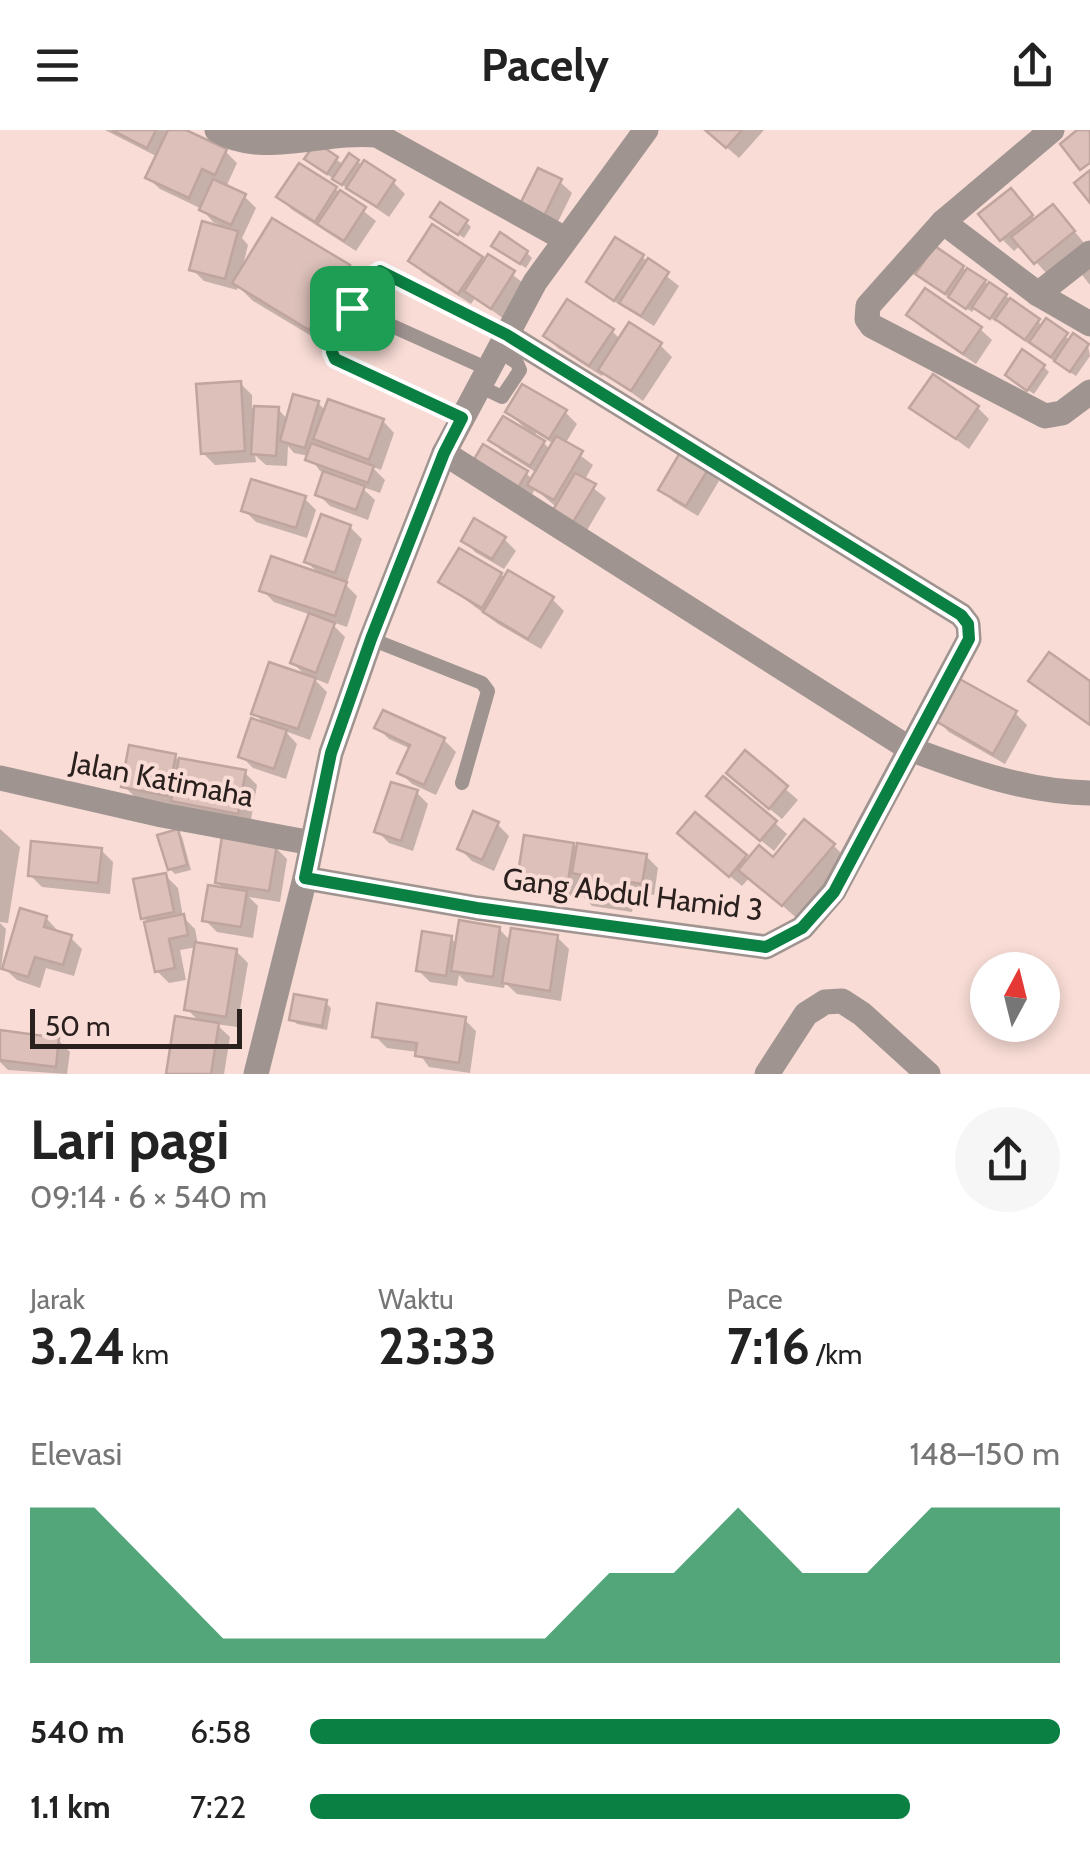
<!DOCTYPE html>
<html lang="id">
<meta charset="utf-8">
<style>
:root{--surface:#fff;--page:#f6f6f6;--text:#222;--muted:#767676;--accent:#0b8043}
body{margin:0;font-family:Cabin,sans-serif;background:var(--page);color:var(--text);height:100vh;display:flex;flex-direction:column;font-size:38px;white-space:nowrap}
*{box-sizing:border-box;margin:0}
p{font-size:32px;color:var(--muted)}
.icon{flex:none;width:55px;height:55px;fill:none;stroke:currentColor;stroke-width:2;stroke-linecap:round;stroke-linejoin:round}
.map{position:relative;height:944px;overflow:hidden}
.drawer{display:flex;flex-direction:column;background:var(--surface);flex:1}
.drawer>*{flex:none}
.needle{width:65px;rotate:7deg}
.controls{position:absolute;left:970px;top:822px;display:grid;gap:20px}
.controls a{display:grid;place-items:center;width:90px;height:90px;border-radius:50%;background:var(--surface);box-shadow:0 5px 15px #0003;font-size:50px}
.scale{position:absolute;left:30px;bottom:25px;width:212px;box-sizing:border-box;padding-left:10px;border:5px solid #2a201e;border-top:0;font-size:28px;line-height:35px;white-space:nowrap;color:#2a201e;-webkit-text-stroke:8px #f8dcd5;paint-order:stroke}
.pin{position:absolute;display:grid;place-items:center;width:85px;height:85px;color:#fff;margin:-42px;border-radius:20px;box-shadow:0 5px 15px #0006}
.round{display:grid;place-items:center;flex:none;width:105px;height:105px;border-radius:52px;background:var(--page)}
.overview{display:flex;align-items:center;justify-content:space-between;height:170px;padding:0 30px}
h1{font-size:55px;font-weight:800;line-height:75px}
.stats{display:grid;grid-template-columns:repeat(3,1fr);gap:15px;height:170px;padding:10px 30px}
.stats div{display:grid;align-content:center}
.stats b{font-size:50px;font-weight:800}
.stats small{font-size:28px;font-weight:400}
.stats p{font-size:28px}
.chart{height:280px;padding:20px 30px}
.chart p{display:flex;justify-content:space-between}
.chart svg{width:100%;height:180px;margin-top:10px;fill:var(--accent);opacity:.7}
ul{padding:0 30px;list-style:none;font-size:32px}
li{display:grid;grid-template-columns:160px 120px 1fr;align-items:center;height:75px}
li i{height:25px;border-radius:12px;background:var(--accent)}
header{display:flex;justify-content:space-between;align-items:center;height:130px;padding:0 30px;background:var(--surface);font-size:45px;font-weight:800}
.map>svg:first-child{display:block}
.shadow{fill:#0003;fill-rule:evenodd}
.building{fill:#dcc0b9;stroke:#c0a59f;stroke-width:2.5}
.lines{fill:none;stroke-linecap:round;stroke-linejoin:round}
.service{stroke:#a09491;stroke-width:14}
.minor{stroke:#a09491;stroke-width:25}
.tertiary{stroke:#a09491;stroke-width:25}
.route-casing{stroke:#fff;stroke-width:20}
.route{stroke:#0b8043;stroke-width:12}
.labels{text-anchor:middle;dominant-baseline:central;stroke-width:8;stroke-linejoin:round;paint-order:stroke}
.street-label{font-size:30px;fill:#2a201e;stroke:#f8dcd5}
</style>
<header><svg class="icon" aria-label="menu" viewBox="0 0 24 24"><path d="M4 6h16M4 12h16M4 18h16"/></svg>Pacely<svg class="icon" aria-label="share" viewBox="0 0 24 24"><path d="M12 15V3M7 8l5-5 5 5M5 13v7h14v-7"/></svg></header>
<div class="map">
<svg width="1090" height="944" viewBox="0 0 1090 944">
<rect width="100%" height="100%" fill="#f8dcd5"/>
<!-- shadow -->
<g class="shadow">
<path d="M 105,0 L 180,0 L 225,21 L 237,33 L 226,57 L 244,66 L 256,78 L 242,108 L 248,115 L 242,139 L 348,137 L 366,155 L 328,216 L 253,171 L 238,156 L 237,160 L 204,151 L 192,139 L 226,98 L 213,92 L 202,79 L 160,59 L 148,48 L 158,27 Z"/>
<path d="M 707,0 L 764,0 L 739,28 Z"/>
<path d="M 282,5 L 313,13 L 344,35 L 357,32 L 393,52 L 405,64 L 389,87 L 312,34 L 311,23 Z"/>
<path d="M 560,52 L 572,63 L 555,98 L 534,87 Z"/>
<path d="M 335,59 L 376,91 L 356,121 L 291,79 L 280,67 Z"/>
<path d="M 1022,73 L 1036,90 L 1064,89 L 1085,114 L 1047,144 L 1021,115 L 1014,121 L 1002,109 Z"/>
<path d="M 439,92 L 466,92 L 471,97 L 464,108 Z"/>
<path d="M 935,120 L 1006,166 L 1043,196 L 1071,210 L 1074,206 L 1088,216 L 1090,226 L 1076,246 L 1010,201 L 998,189 L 996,192 L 976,177 L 972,182 L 930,155 L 919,144 Z"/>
<path d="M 499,121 L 527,123 L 532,128 L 526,138 Z"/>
<path d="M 489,127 L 526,155 L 504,189 L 475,168 L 471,174 L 423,143 L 411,131 L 481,129 L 485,133 Z"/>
<path d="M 642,127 L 679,156 L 654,196 L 601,163 L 589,152 Z"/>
<path d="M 1090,133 L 1090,155 L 1079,141 Z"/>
<path d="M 909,185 L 980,199 L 992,210 L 976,234 L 921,197 Z"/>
<path d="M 612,201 L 620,209 L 660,215 L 672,227 L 643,271 L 604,242 L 602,246 L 558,218 L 546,206 Z"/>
<path d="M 1044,237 L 1049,242 L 1034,264 L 1013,250 Z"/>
<path d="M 240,253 L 252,265 L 252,278 L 278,279 L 288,290 L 318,273 L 326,281 L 383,291 L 394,303 L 381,340 L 371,336 L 385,350 L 380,363 L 360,356 L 375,370 L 368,390 L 330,376 L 318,364 L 326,343 L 320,341 L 309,326 L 294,323 L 288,316 L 287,336 L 266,335 L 255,325 L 256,332 L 215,335 L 203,323 Z"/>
<path d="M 977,277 L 989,289 L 969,319 L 913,278 Z"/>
<path d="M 508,282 L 565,282 L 577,294 L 565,314 L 593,335 L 584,351 L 606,368 L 586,402 L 535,359 L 530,368 L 488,342 L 526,343 L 533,350 L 537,343 L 503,322 L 491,310 L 529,302 ZM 536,303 L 554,314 L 551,320 L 535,305 Z"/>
<path d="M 708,340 L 719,351 L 698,386 L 673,371 L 662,359 Z"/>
<path d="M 304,368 L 316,380 L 307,408 L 256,392 L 244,380 Z"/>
<path d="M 350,397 L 362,409 L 346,455 L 357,466 L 347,497 L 329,491 L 345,507 L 328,554 L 313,548 L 327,562 L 310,610 L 285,601 L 297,614 L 286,649 L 253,638 L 241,626 L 267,596 L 254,583 L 307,547 L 293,533 L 311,485 L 274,472 L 262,460 L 321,446 L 307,432 Z"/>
<path d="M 504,409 L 516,421 L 504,439 L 475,422 L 464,410 Z"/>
<path d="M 501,445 L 552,469 L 564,481 L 541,519 L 498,494 L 442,452 Z"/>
<path d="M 1015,583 L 1027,595 L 1005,634 L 949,602 L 937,590 Z"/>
<path d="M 377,597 L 444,610 L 456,622 L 436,665 L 412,654 L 400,642 L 411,619 L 389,609 Z"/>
<path d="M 745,624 L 798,670 L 782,689 L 741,655 Z"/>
<path d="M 175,627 L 179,630 L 245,643 L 257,655 L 250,695 L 136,668 L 124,656 Z"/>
<path d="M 416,662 L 428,674 L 413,721 L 389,713 L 377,701 Z"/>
<path d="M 721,678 L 775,693 L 787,704 L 774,721 Z"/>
<path d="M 695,685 L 749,731 L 773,730 L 833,715 L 851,733 L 801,792 L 750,747 L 742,756 L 692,715 Z"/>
<path d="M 497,694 L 509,706 L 494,741 L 472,731 L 460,719 Z"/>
<path d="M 0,699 L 20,717 L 8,793 L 0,792 Z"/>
<path d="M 177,702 L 182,707 L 191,740 L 175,744 L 170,739 Z"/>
<path d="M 573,715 L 578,721 L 646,726 L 658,738 L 654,765 L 635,762 L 632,782 L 592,776 L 579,762 L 578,769 L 531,761 L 519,750 Z"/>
<path d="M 275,717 L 287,729 L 280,772 L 249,767 L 258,776 L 253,808 L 217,802 L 205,790 L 226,761 L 217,752 Z"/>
<path d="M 101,720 L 113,732 L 110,764 L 42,757 L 30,745 Z"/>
<path d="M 166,746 L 178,758 L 183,787 L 195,799 L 198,815 L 236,821 L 248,833 L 237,897 L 216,894 L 230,907 L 224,944 L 168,944 L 201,893 L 187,879 L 197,817 L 180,820 L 186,850 L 169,853 L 157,841 L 150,794 L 143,787 Z"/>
<path d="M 46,788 L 57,800 L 56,803 L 70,807 L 82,819 L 74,846 L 46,838 L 40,858 L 17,850 L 5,839 Z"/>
<path d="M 0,793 L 6,799 L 1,840 L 0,840 Z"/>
<path d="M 499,799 L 511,811 L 557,807 L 569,819 L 561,871 L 517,864 L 505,853 L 504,858 L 466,852 L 459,845 L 457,856 L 430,852 L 418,840 L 451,808 L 458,816 Z"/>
<path d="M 326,873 L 331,878 L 327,900 L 297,894 L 292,889 Z"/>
<path d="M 464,889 L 476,901 L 470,943 L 429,937 L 418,922 L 387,918 L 375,906 Z"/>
<path d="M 0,903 L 58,910 L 70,922 L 67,944 L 8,940 L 0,932 Z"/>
</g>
<!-- building -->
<g class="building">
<path d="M 112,0 L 156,0 L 147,18 Z"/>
<path d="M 168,0 L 186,0 L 227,19 L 215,45 L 202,39 L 189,68 L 145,48 Z"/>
<path d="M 705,0 L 742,0 L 726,18 Z"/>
<path d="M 1077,0 L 1090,0 L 1090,33 L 1080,40 L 1060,14 Z"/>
<path d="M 316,12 L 338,27 L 327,44 L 304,29 Z"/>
<path d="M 349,23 L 359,30 L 342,55 L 332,49 Z"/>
<path d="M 364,30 L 395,50 L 377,77 L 346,58 Z"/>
<path d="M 299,33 L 337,57 L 315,92 L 276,67 Z"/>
<path d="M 538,38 L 562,49 L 543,88 L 519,76 Z"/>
<path d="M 1090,40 L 1090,73 L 1074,53 Z"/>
<path d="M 213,49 L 246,64 L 231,95 L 199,80 Z"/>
<path d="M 1011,58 L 1033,85 L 1000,111 L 978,84 Z"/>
<path d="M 340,60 L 366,77 L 344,111 L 317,94 Z"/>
<path d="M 440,72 L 468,90 L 458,105 L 430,87 Z"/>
<path d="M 1053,74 L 1075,101 L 1034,134 L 1011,107 Z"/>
<path d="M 272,88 L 350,135 L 309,200 L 232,153 Z"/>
<path d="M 202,91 L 238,101 L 225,149 L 189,140 Z"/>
<path d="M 432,94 L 483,127 L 458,164 L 408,131 Z"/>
<path d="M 500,102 L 528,121 L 520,134 L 491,116 Z"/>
<path d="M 615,107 L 644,125 L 614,171 L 586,152 Z"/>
<path d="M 935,116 L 964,136 L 945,164 L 915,144 Z"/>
<path d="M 488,124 L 515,141 L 491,179 L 464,161 Z"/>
<path d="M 648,128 L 669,142 L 641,186 L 619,173 Z"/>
<path d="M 967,138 L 986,150 L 966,179 L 948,167 Z"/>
<path d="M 989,152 L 1007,164 L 990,189 L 972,177 Z"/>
<path d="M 925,158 L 982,197 L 963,224 L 906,185 Z"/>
<path d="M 1010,168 L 1040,189 L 1025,210 L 995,189 Z"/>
<path d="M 567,169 L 614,199 L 589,236 L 543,206 Z"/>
<path d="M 1046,188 L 1068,203 L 1051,227 L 1029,212 Z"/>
<path d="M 629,192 L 662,213 L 631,261 L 598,240 Z"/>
<path d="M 1073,203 L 1089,214 L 1070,242 L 1054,231 Z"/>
<path d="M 1022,219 L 1045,235 L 1027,261 L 1005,245 Z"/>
<path d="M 933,244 L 979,276 L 956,309 L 909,278 Z"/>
<path d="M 241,251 L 245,321 L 201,324 L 196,254 Z"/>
<path d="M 522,254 L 567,280 L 549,309 L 505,282 Z"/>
<path d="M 293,264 L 319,271 L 305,318 L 280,311 Z"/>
<path d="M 328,269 L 384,289 L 369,330 L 313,309 Z"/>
<path d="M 254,276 L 279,277 L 276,326 L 251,324 Z"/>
<path d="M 503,286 L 545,311 L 530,336 L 488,310 Z"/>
<path d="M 556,306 L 583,321 L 554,370 L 527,355 Z"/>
<path d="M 311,313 L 374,336 L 368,353 L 305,330 Z"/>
<path d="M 483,314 L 528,341 L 518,358 L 473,331 Z"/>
<path d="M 681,321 L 709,338 L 686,376 L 658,360 Z"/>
<path d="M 323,341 L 365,356 L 356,380 L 315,365 Z"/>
<path d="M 575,343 L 596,354 L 573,392 L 553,380 Z"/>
<path d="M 251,349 L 306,366 L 296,398 L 241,381 Z"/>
<path d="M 321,384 L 351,395 L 335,443 L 304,432 Z"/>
<path d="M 474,388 L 506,407 L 492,429 L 461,411 Z"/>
<path d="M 459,418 L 502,443 L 482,478 L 438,452 Z"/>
<path d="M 271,426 L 347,452 L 335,486 L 259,461 Z"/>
<path d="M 508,440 L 554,467 L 528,509 L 483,482 Z"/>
<path d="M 309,483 L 335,493 L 316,543 L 290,533 Z"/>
<path d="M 1049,522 L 1090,551 L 1090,595 L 1028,551 Z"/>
<path d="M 269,532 L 316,548 L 298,599 L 251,584 Z"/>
<path d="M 958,548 L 1017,581 L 993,624 L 934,590 Z"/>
<path d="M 383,580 L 445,608 L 424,655 L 397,643 L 410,615 L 374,598 Z"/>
<path d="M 251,588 L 287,600 L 274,639 L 238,627 Z"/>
<path d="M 129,615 L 176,624 L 168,666 L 121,657 Z"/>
<path d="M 745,620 L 788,656 L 769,679 L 726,643 Z"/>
<path d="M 179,628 L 246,640 L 238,684 L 171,671 Z"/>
<path d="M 723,646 L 777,691 L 760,711 L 706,666 Z"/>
<path d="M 391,652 L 418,660 L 401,711 L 374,702 Z"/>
<path d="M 473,681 L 499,692 L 482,730 L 457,719 Z"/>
<path d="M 695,682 L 747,725 L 729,747 L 677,703 Z"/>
<path d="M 804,689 L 835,714 L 782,776 L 738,740 L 759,715 L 773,727 Z"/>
<path d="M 178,699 L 187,735 L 168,740 L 157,705 Z"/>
<path d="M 524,705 L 574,713 L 567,758 L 517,750 Z"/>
<path d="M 222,706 L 277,715 L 269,761 L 215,753 Z"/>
<path d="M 31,711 L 102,718 L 98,753 L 28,746 Z"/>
<path d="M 577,713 L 647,724 L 642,754 L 624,751 L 621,771 L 578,765 L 581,745 L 572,743 Z"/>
<path d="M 166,743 L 174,782 L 141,789 L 133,749 Z"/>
<path d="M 208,755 L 247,761 L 241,797 L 202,791 Z"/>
<path d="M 20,778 L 47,786 L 44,797 L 72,805 L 63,835 L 35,827 L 28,847 L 2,839 Z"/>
<path d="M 184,784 L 188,805 L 169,809 L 175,838 L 155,842 L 144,792 Z"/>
<path d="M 459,790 L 500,797 L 493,847 L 451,841 Z"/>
<path d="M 511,798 L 558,805 L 550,861 L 502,853 Z"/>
<path d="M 422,801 L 452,806 L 446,846 L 416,841 Z"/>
<path d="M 195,812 L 237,819 L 226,887 L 184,880 Z"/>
<path d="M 294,864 L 327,870 L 322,896 L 289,890 Z"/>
<path d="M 377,873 L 466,887 L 459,933 L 415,926 L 417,913 L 372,907 Z"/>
<path d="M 175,886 L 219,893 L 211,944 L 166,944 Z"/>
<path d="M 0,900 L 59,908 L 56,937 L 0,930 Z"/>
</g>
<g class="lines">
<!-- service -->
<g class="service">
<path d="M 352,178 L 488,239"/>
<path d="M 479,256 L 502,267 L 520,240 L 517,233 L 498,220"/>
<path d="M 462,288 L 335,229 C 325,209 358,166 369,147 L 379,141 L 507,205"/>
<path d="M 371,509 L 482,553 L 488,561 L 462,653"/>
</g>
<!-- minor -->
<g class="minor">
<path d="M 217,0 C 263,28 321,0 377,5 L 565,109"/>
<path d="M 943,92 L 868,176 L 867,189 L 872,196 L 1045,286 L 1062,283 L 1090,262"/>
<path d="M 1090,123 L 1038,164 L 1090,194"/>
<path d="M 1038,164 L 943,92 L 1052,0"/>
<path d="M 444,323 L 910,619 C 969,641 1026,662 1090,663"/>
<path d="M 0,648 L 162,685 L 312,713"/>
<path d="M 305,748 L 477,778 L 766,817 L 802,798 L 834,761 L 969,509 L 968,494 L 961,485 L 507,205"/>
<path d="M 767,944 L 806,884 L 825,872 L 842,871 L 862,884 L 928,944"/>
</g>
<!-- tertiary -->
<path class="tertiary" d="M 256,944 L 305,748 L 331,623 L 371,509 L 444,323 L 535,152 L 646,0"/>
</g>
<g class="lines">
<defs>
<path id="route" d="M 380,141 L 507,205 L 961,485 L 968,494 L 969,509 L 834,762 L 802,798 L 766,817 L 477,778 L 305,748 L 331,623 L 371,509 L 444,323 L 462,288 L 335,229 L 332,222 L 333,210 L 369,147 Z"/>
</defs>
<!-- route casing -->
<use href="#route" class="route-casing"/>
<!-- route -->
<use href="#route" class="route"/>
</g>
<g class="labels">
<!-- street labels -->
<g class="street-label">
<text transform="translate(162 649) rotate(11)">Jalan Katimaha</text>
<text transform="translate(633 764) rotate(7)">Gang Abdul Hamid 3</text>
</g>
</g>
</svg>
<div class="controls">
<a><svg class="needle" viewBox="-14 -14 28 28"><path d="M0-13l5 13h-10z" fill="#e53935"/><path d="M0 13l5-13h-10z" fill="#767676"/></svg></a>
</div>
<div class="scale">50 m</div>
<div class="pin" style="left:352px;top:178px;background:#1e9e55"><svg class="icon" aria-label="arrive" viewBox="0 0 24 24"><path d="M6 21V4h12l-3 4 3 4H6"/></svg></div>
</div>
<section class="drawer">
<div class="overview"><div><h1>Lari pagi</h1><p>09:14 · 6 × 540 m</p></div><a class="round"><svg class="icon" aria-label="share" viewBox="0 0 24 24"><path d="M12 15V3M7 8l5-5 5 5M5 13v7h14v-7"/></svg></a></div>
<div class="stats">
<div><p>Jarak</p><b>3.24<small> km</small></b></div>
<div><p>Waktu</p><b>23:33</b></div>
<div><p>Pace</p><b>7:16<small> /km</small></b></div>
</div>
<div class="chart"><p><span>Elevasi</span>148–150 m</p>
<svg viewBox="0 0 160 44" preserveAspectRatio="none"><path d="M0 44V6L10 6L20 22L30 38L40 38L50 38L60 38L70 38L80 38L90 22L100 22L110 6L120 22L130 22L140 6L150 6L160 6V44z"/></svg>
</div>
<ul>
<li><b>540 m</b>6:58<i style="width:100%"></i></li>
<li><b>1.1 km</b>7:22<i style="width:80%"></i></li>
</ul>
</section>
